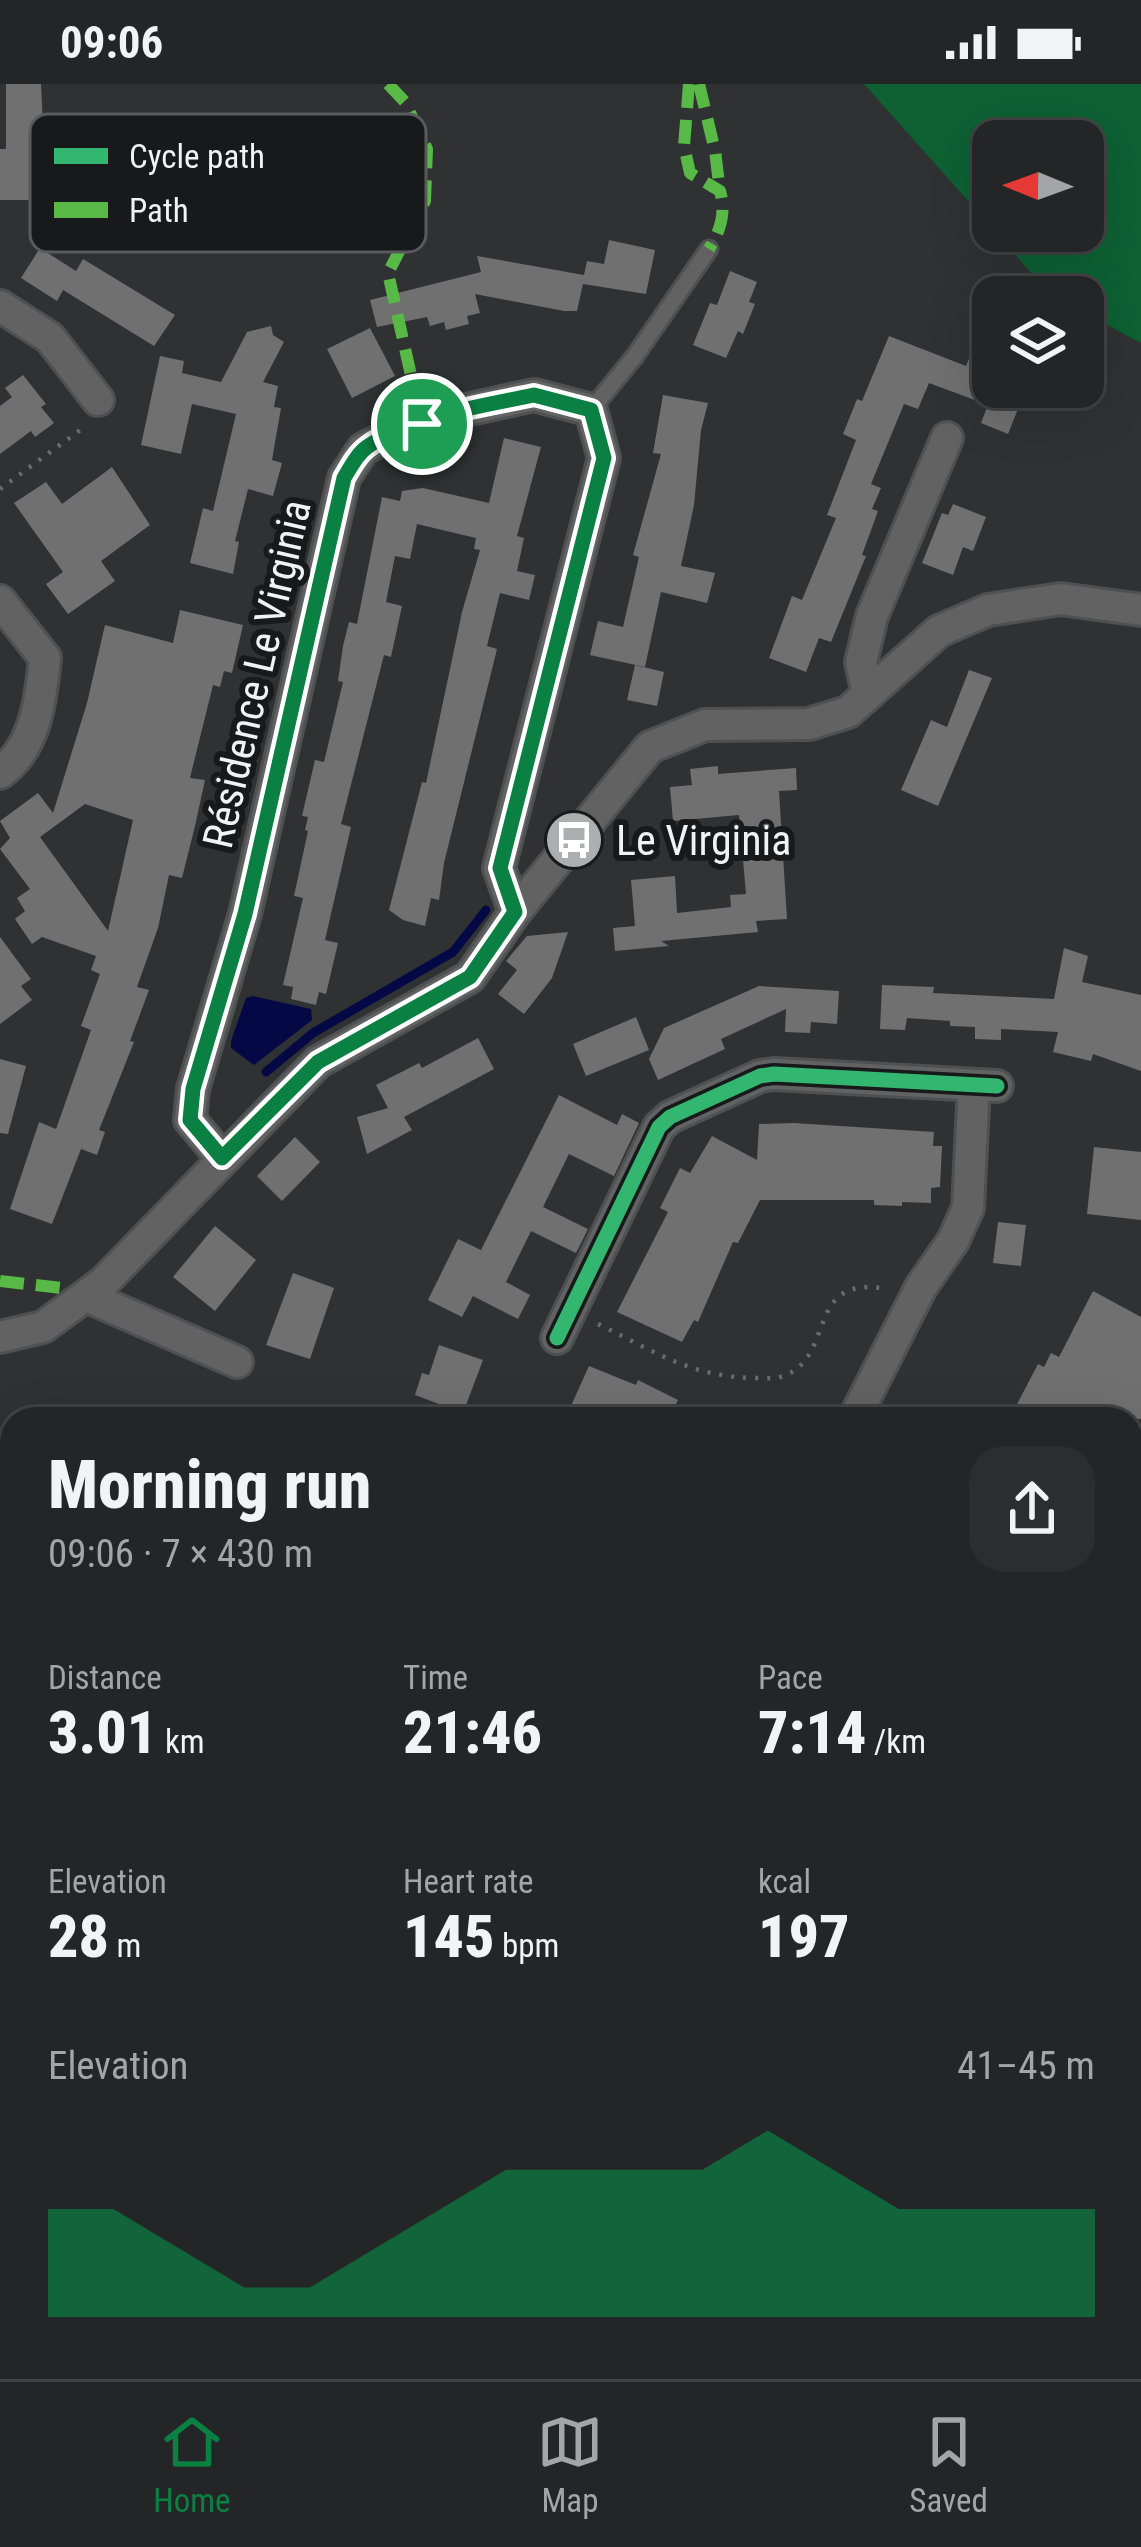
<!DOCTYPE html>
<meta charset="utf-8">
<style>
:root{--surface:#242526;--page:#2c2d2e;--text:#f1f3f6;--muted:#a3a5a7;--line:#414243;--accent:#0b8043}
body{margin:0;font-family:"Roboto Condensed",sans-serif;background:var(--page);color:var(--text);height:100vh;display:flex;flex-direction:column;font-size:45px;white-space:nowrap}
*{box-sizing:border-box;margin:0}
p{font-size:39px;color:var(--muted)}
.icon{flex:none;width:66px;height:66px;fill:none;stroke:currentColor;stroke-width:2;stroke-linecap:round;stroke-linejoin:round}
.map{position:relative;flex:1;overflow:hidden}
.sheet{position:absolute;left:0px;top:1323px;width:1143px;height:972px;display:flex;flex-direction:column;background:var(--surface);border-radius:36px 36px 0 0;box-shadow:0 12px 48px #0002,0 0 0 3px var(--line)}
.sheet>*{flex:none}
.needle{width:78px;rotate:271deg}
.fabs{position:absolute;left:972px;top:36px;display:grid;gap:24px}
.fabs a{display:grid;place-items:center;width:132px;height:132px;border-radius:24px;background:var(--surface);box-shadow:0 12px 48px #0002,0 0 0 3px var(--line);font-size:60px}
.pin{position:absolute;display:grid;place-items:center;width:102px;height:102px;color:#fff;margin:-51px;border:6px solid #fff;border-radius:50%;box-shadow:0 3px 12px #0007}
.round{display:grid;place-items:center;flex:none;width:126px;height:126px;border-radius:36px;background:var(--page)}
.overview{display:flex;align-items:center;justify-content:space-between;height:204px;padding:0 48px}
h1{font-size:66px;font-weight:800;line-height:90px}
.figures{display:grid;grid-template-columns:repeat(3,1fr);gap:18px;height:204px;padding:12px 48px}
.figures div{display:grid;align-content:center}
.figures b{font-size:60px;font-weight:800}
.figures small{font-size:33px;font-weight:400}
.figures p{font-size:33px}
.chart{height:336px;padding:24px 48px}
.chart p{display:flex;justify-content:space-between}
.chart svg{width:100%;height:216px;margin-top:12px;fill:var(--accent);opacity:.7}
.status{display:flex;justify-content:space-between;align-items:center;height:84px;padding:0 60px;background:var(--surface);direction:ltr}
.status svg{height:33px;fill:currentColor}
.menu{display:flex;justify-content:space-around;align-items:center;height:168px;border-top:3px solid var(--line);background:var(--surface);font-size:33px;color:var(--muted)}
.menu a{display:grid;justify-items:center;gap:6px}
.menu .on{color:var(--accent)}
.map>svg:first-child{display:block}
.forest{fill:#0d6133}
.water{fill:#040946}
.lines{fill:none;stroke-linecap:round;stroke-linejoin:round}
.stream{stroke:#040946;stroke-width:9}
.building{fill:#707071;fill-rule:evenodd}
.service-casing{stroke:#4f5051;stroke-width:21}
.minor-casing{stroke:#4f5051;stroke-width:36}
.tertiary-casing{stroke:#4f5051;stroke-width:45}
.path{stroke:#6c6b6c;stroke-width:4.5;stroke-dasharray:3 9;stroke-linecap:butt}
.service{stroke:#626262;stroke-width:15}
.minor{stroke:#626262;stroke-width:30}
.tertiary{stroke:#626262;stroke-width:39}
.quiet{stroke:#58b947;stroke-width:12;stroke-dasharray:24 12;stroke-linecap:butt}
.cycleway-casing{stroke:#18191a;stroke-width:22}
.cycleway{stroke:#33b770;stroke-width:15}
.route-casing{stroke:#fff;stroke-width:24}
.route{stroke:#0b8043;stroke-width:15}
.labels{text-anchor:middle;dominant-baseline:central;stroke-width:12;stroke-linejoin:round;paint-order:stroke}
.street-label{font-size:42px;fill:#f1f2f3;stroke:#18191a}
.poi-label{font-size:42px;fill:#f1f2f3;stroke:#18191a;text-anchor:start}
.key{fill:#18191a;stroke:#595a5b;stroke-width:3}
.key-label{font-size:33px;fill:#f1f2f3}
</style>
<div class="status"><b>09:06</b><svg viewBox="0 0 49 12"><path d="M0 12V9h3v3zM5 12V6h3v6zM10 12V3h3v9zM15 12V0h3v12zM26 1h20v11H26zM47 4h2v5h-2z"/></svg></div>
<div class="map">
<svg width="1141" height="2295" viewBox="0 0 1141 2295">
<rect width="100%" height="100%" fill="#303132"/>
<!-- forest -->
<path class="forest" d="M 864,0 L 1141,0 L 1141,259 L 1083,228 L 1083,213 L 1051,211 L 994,147 L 1083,147 L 1083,57 L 993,57 L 993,145 Z"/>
<!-- water -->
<path class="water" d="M 253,912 L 311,925 L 312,936 L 254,981 L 231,964 L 231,957 L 246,914 Z"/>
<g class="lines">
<!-- stream -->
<path class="stream" d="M 266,988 L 313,949 L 453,868 L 486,826"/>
</g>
<!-- building -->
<g class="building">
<path d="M 6,0 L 41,0 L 45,85 L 37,85 L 36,116 L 0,116 L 0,65 L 6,65 Z"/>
<path d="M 609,156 L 655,166 L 646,210 L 583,200 L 577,227 L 564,227 L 475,210 L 480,229 L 467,232 L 469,240 L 446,246 L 444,238 L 430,242 L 427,233 L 377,243 L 370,216 L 481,188 L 477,172 L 584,191 L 587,177 L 604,180 Z"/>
<path d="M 40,164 L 76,187 L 83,175 L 175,231 L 154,262 L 63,206 L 57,217 L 21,194 Z"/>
<path d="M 730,187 L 757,198 L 749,218 L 755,220 L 743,250 L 738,247 L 726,274 L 693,261 L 710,219 L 717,221 Z"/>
<path d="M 271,242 L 273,251 L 284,258 L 263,298 L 278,302 L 274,323 L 281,324 L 272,376 L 282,379 L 273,412 L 248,405 L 235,457 L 239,458 L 233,490 L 190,479 L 203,424 L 213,427 L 236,330 L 192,320 L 181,370 L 141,361 L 160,272 L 184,277 L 182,289 L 221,298 L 247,248 Z"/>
<path d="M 370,244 L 395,292 L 352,314 L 327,265 Z"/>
<path d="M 889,252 L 966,282 L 972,267 L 993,276 L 993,309 L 1000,303 L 1023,312 L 1008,350 L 981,339 L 988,321 L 929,299 L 918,325 L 904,320 L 871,400 L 881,404 L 872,425 L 878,427 L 862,471 L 866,472 L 831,558 L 819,554 L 806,588 L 769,574 L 792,512 L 802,516 L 836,434 L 827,431 L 856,356 L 843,350 L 857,315 L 862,317 Z"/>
<path d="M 23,291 L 46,320 L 41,323 L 54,339 L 35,353 L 31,347 L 0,370 L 0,322 L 12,313 L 5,304 Z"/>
<path d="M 663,311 L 708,319 L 701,346 L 694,421 L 681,482 L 715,489 L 707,519 L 661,508 L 645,583 L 590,571 L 598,537 L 623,543 L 639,473 L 633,471 L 661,370 L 653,369 Z"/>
<path d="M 504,354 L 541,363 L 517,452 L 524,454 L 517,487 L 535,491 L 529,516 L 500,509 L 487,562 L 497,565 L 444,779 L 439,816 L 431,814 L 425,842 L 403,836 L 389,826 L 422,698 L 426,699 L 462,528 L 480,466 L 474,465 L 476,454 L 417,440 L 410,475 L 395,472 L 386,518 L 402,522 L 391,573 L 384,571 L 341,740 L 351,743 L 325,856 L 338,859 L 326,910 L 319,908 L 316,921 L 291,915 L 293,903 L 283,901 L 303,814 L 294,812 L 308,747 L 305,746 L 308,733 L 302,732 L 315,676 L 324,678 L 343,598 L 338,597 L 343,562 L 349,538 L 357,540 L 382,413 L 400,417 L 402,407 L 423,404 L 489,419 Z"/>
<path d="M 112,383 L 150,441 L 101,477 L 115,497 L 68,530 L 46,500 L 63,488 L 14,419 L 46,398 L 62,420 Z"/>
<path d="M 953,420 L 986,433 L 973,467 L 963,463 L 953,491 L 922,479 L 942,429 L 948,431 Z"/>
<path d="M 180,526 L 243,541 L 232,589 L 224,587 L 220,603 L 213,601 L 190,694 L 205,696 L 195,742 L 182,794 L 169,791 L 158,844 L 137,903 L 149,906 L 130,957 L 134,958 L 99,1046 L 105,1048 L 97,1071 L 81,1065 L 52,1140 L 10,1125 L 39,1038 L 56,1045 L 91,946 L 81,942 L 100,890 L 91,886 L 96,872 L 42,853 L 32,860 L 15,835 L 25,827 L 17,814 L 30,805 L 0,765 L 10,754 L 0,737 L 38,709 L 53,729 L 87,619 L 105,541 L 173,559 ZM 85,720 L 133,736 L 108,847 L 40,753 Z"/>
<path d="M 635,581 L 664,588 L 657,622 L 627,616 Z"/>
<path d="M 969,586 L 992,594 L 938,722 L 901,706 L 931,636 L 947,643 Z"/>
<path d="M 718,682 L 718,690 L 796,684 L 797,706 L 779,707 L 787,835 L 756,837 L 758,848 L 661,857 L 669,862 L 615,867 L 613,844 L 635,842 L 631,796 L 675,792 L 677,829 L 731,823 L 730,811 L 746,810 L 739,731 L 673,737 L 670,703 L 692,701 L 690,685 Z"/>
<path d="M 568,848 L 552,894 L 524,930 L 498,910 L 517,886 L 506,877 L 527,852 Z"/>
<path d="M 0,853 L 31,895 L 21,902 L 32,916 L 0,940 Z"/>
<path d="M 1064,864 L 1088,872 L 1082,898 L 1141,911 L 1141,987 L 1093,970 L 1091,977 L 1053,968 L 1058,948 L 1001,945 L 1001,956 L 975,955 L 975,943 L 950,942 L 950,937 L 907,934 L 905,946 L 880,945 L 882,901 L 934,903 L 933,909 L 1054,915 Z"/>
<path d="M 759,902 L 839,907 L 837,940 L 811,938 L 810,949 L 785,948 L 786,925 L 721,955 L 725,965 L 658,996 L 649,975 L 664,944 Z"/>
<path d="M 636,933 L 649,966 L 586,992 L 573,960 Z"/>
<path d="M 478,954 L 494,985 L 404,1033 L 412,1046 L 367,1070 L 357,1033 L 388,1024 L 376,1001 L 419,979 L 422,984 Z"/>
<path d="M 0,975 L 26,982 L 8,1050 L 0,1049 Z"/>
<path d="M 559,1011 L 617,1041 L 622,1030 L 639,1039 L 614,1092 L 569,1070 L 543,1123 L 588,1145 L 576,1169 L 531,1147 L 506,1198 L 530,1211 L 518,1235 L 473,1212 L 462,1233 L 428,1216 L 458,1155 L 481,1166 Z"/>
<path d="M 794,1039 L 934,1048 L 933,1062 L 942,1062 L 940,1103 L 931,1104 L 931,1119 L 902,1118 L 902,1122 L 874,1121 L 874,1116 L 760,1116 L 738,1159 L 733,1158 L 698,1238 L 694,1236 L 682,1258 L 617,1228 L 668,1128 L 660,1124 L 680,1084 L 690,1089 L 712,1052 L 757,1076 L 759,1040 Z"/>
<path d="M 295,1053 L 320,1078 L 282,1117 L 257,1092 Z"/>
<path d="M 1094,1063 L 1141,1068 L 1141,1136 L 1087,1130 Z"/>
<path d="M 998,1138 L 1026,1141 L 1021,1182 L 993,1179 Z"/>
<path d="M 215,1142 L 256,1176 L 215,1227 L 173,1193 Z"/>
<path d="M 293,1189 L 334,1204 L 310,1275 L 266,1261 Z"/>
<path d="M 1093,1207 L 1141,1233 L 1141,1335 L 1041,1335 L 1016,1322 L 1038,1280 L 1044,1283 L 1051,1269 L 1059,1273 Z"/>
<path d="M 439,1261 L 483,1276 L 463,1329 L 415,1311 L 422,1289 L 429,1291 Z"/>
<path d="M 589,1282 L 636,1301 L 638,1296 L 678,1316 L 669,1335 L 565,1335 Z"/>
</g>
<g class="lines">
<defs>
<path id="service" d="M 591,326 L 635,272 L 709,165"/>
<g id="minor">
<path d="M 0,222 L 50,254 L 98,316"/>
<path d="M 0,517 L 45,574 C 41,615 36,663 0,689"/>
<path d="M 868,610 L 861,578 L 872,532 L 947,354"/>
<path d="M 222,1074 L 190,1036 L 193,1005 L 245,830 L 344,394 L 363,365 L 392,350 L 457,328 L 534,311 L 591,326 L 604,374 L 499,784 L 515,828"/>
<path d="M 86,1212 L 237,1278"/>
<path d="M 0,1253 L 43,1243 L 103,1199 L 318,978 L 470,893 L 515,828 L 650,663 L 705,641 L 809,640 L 848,628 L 939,547 L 988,526 L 1061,515 L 1141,526"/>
<path d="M 557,1254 L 659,1043 L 670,1033 L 760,992 L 774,990 L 997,1002"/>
<path d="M 854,1335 L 921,1203 L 953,1157 L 968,1124 L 974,1001"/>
<path d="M 464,2295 L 471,2283"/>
</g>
<g id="tertiary">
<path d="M 1131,1519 L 1141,1502"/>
<path d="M 879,2283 L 884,2295"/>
</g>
</defs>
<!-- service casing -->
<use href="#service" class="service-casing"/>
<!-- minor casing -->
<use href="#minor" class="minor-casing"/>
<!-- tertiary casing -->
<use href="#tertiary" class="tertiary-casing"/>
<!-- path -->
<g class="path">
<path d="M 0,405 L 87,341"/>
<path d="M 598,1240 C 656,1268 690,1293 756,1294 C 766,1294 775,1295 784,1292 C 837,1271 804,1190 887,1205"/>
</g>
<!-- service -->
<use href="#service" class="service"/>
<!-- minor -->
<use href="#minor" class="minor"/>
<!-- tertiary -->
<use href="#tertiary" class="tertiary"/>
<!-- quiet -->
<g class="quiet">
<path d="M 388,0 L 405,18 L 427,65 L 425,117 L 388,189 L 422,340"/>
<path d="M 689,0 L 684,62 L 690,89 L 720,107 C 726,128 721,146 709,165"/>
<path d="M 699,0 L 715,67 L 720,107"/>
<path d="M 0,1197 L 71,1205"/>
<path d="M 1131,1449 L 1141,1431"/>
<path d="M 860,2283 L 865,2295"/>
<path d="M 925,2283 L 929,2295"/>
</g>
<defs>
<g id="cycleway">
<path d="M 222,1074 L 190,1036 L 193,1005 L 245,830 L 344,394 L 363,365 L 392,350 L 457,328 L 534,311 L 591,326 L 604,374 L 499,784 L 515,828"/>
<path d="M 557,1254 L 659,1043 L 670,1033 L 760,992 L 774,990 L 997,1002"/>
</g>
</defs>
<!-- cycleway casing -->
<use href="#cycleway" class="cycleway-casing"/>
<!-- cycleway -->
<use href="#cycleway" class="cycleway"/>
</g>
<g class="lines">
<defs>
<path id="route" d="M 534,311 L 591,326 L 604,374 L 500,784 L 515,828 L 470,893 L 318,978 L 222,1074 L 190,1036 L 193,1005 L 245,830 L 344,394 C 350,384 357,370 367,363 C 410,332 483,322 534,311 Z"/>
</defs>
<!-- route casing -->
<use href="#route" class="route-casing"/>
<!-- route -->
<use href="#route" class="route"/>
</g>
<!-- icons -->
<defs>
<symbol id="bus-disc" viewBox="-11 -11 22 22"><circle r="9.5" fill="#adaeaf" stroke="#18191a"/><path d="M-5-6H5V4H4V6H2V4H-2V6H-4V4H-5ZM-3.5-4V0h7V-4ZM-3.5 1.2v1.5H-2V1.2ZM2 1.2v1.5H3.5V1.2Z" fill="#fff"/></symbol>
</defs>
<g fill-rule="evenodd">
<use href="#bus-disc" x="541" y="723" width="66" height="66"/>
</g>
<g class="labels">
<!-- street labels -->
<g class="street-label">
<text transform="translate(257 590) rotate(-77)">Résidence Le Virginia</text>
</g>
<!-- poi labels -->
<g class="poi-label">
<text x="616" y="756">Le Virginia</text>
</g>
</g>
<!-- legend -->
<rect x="30" y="30" width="396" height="138" rx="18" class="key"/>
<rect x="54" y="64" width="54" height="16" fill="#33b770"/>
<rect x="54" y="118" width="54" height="16" fill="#58b947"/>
<g class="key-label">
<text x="129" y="84">Cycle path</text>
<text x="129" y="138">Path</text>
</g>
</svg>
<div class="fabs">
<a><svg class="needle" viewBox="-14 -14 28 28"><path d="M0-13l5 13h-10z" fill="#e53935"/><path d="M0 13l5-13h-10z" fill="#a3a5a7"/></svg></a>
<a><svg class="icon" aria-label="layers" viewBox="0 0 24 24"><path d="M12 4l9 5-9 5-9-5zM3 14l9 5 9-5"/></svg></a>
</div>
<div class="pin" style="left:422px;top:340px;background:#1e9e55"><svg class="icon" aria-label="arrive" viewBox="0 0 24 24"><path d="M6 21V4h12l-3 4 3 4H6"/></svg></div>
<section class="sheet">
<div class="overview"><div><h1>Morning run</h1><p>09:06 · 7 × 430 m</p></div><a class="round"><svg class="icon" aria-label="share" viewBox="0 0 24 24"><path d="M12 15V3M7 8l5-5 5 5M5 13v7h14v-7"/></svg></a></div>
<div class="figures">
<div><p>Distance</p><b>3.01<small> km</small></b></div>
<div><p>Time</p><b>21:46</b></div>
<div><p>Pace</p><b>7:14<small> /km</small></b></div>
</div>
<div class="figures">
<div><p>Elevation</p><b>28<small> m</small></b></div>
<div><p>Heart rate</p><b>145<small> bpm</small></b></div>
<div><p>kcal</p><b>197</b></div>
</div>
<div class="chart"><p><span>Elevation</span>41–45 m</p>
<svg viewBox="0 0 160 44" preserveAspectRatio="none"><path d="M0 44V22L10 22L20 30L30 38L40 38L50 30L60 22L70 14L80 14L90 14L100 14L110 6L120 14L130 22L140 22L150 22L160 22V44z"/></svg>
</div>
</section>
</div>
<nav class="menu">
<a class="on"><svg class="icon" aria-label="home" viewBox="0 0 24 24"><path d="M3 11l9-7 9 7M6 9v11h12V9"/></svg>Home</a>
<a><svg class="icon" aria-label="map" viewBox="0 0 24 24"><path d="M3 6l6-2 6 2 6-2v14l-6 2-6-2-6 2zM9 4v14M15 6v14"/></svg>Map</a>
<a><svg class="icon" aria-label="saved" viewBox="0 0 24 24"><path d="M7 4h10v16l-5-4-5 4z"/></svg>Saved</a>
</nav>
